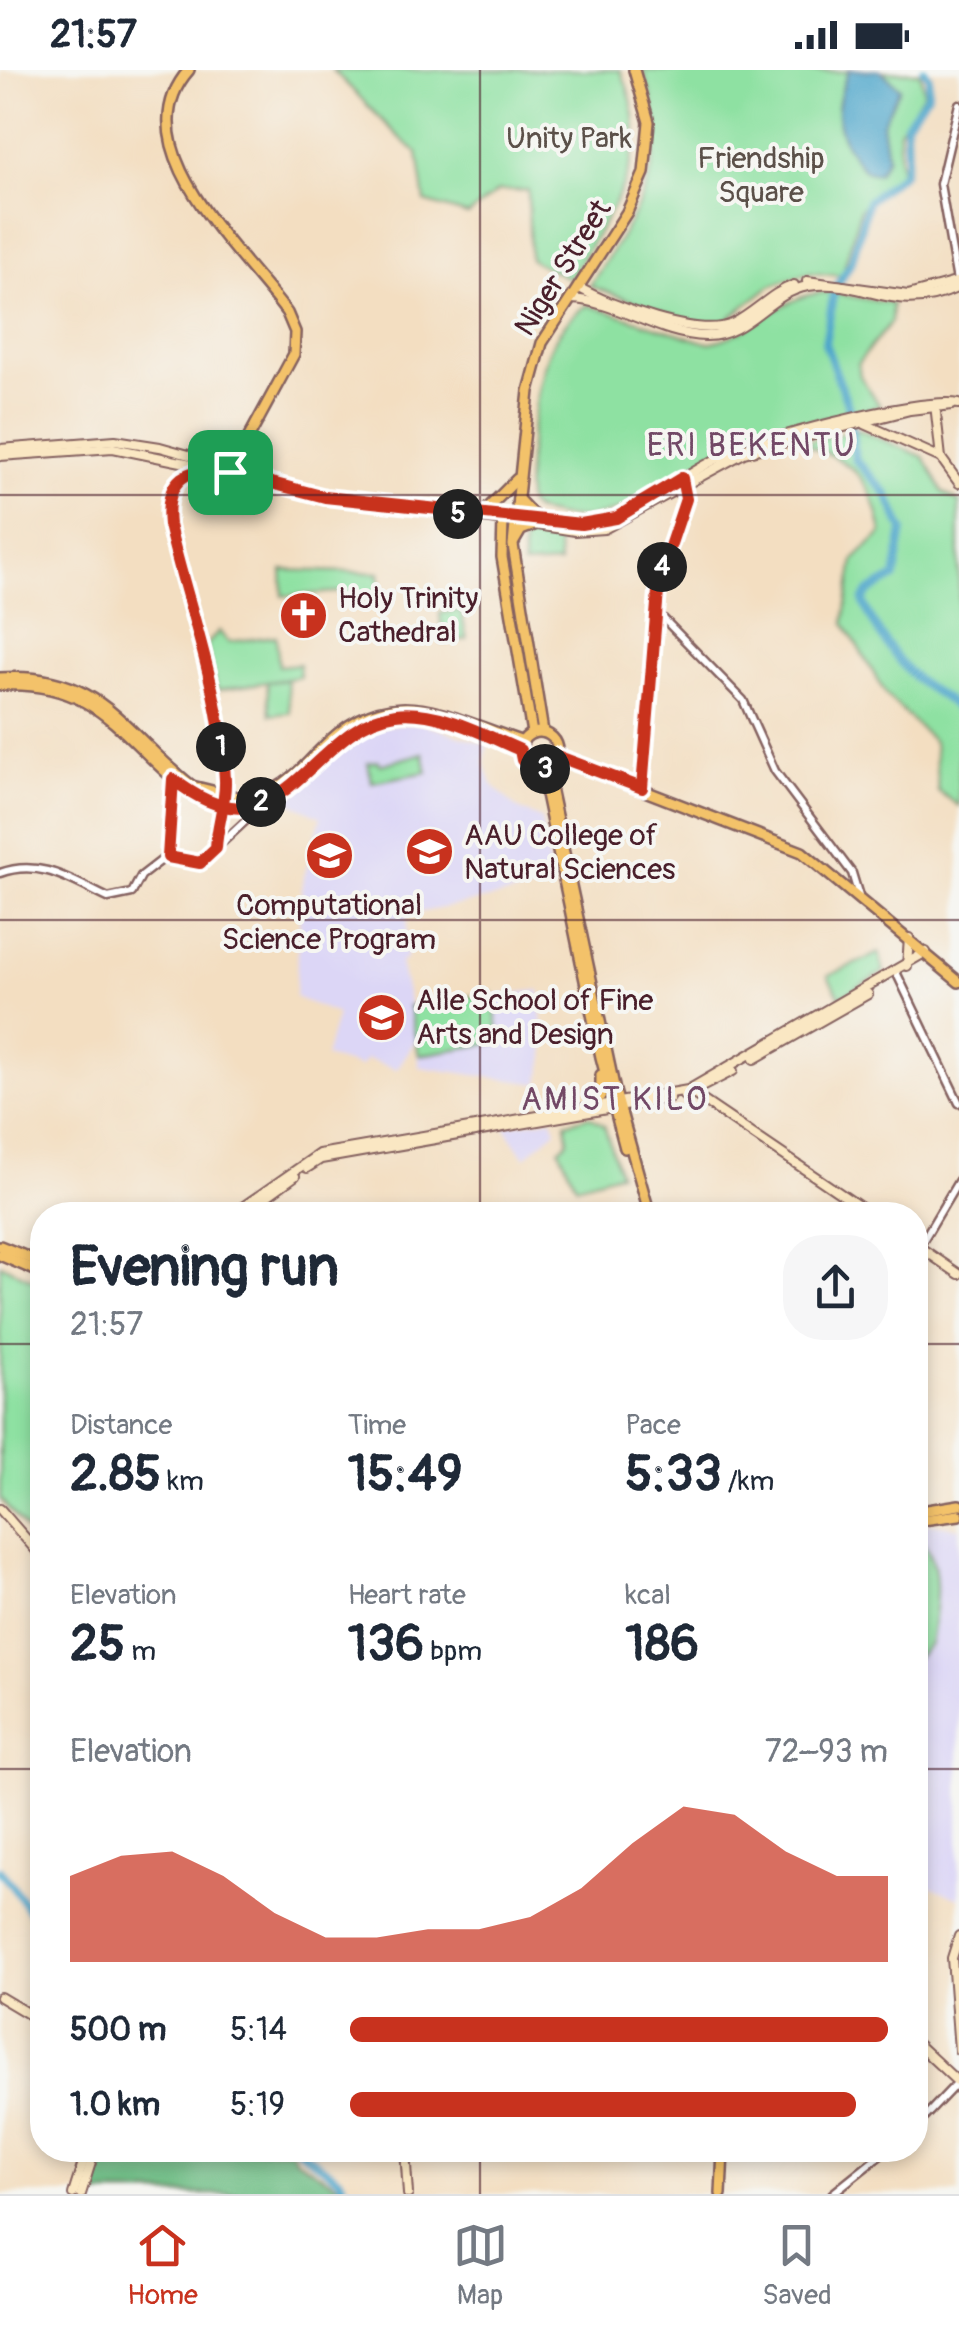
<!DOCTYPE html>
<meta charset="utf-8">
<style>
:root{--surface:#fff;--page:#f6f6f7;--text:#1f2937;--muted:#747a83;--line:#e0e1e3;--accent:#c8321e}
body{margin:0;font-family:Pangolin,sans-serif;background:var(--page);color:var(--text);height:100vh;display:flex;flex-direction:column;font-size:38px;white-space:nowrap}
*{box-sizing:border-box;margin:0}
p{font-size:32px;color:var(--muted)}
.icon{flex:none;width:55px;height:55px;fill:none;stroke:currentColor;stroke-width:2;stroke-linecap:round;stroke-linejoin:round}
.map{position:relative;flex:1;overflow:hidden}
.sheet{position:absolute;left:30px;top:1132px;width:898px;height:960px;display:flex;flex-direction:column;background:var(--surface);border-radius:40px;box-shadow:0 5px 15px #0003}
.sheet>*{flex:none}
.pin{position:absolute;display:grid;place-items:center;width:85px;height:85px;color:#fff;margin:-42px;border-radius:20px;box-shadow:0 5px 15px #0006}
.km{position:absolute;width:50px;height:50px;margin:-25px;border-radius:50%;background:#222;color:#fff;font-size:28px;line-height:50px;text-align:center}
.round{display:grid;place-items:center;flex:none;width:105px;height:105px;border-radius:40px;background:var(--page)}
.summary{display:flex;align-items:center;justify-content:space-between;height:170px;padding:0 40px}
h1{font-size:55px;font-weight:800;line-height:75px}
.metrics{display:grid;grid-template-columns:repeat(3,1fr);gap:15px;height:170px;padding:10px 40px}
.metrics div{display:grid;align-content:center}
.metrics b{font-size:50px;font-weight:800}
.metrics small{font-size:28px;font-weight:400}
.metrics p{font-size:28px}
.chart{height:280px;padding:20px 40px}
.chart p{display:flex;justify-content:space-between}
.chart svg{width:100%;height:180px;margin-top:10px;fill:var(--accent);opacity:.7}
ul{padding:0 40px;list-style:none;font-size:32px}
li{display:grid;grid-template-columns:160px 120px 1fr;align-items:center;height:75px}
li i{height:25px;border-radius:12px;background:var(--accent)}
.status{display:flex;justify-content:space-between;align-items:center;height:70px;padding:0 50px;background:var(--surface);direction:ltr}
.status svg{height:28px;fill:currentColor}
.tabs{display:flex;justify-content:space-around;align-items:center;height:140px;border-top:2px solid var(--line);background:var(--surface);font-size:28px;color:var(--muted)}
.tabs a{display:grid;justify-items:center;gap:5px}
.tabs .current{color:var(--accent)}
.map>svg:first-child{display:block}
.built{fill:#dcd6f6}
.green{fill:#8ee1a2;stroke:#6c8066;stroke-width:2.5}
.forest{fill:#72bf88;stroke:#5e6f5a;stroke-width:2.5}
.water{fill:#4da6cb;stroke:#4c627b;stroke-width:2.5}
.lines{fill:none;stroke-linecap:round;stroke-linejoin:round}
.river{stroke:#4da6cb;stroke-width:8}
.tertiary-casing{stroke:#856260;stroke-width:11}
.secondary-casing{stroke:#856260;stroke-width:12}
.primary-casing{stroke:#856260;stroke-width:14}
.tertiary{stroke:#fff;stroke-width:6}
.secondary{stroke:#fae7c3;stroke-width:8}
.primary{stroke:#f3c26a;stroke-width:9}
.primary-bridge-casing{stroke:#856260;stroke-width:14;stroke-linecap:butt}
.primary-bridge{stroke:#f3c26a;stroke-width:9}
.route-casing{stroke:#fff;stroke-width:20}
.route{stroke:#c8321e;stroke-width:12}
.grid{fill:none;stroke:#4a1f2b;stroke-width:2.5;stroke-opacity:0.55}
.labels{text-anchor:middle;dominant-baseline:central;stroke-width:8;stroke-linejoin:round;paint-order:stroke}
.park-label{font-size:30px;fill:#5b5049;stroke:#f6f6f2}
.street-label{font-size:30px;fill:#4a1f2b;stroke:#f6f6f2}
.poi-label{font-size:30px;fill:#4a1f2b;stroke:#f6f6f2;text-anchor:start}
.neighbourhood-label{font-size:32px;letter-spacing:2.5px;fill:#724866;stroke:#f6f6f2}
</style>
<div class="status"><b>21:57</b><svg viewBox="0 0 49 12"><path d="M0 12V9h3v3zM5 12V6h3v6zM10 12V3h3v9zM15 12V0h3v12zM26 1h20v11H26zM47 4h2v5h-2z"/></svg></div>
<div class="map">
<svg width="959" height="2124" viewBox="0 0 959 2124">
<rect width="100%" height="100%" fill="#f6f6f2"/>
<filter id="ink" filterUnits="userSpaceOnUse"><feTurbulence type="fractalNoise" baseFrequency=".01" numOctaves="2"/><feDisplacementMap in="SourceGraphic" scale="20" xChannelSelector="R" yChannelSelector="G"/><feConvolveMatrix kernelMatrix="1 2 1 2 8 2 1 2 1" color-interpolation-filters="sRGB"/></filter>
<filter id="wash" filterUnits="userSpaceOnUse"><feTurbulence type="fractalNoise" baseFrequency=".0048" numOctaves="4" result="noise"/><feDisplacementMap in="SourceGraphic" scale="40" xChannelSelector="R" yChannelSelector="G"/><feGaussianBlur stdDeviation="2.25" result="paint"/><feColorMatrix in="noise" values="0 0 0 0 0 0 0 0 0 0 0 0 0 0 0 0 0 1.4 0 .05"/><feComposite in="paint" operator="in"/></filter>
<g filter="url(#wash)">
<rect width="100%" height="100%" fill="#f3dec1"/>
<!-- built -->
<g class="built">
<path d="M 421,653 L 488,675 L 484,692 L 492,714 L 516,738 L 541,749 L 553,816 L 407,845 L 406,888 L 400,893 L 410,936 L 540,920 L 545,986 L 539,1014 L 419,997 L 415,971 L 397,999 L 366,989 L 361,997 L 325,987 L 337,944 L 295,927 L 302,814 L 321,747 L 286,730 L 350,671 L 388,655 Z"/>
<path d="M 552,1049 L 556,1060 L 525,1087 L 504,1056 Z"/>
<path d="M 927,1453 L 959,1458 L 959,1828 L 915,1810 L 915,1458 Z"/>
</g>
<!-- green -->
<g class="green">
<path d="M 332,0 L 620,0 C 661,84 610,139 570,209 L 530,189 L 528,120 L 498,121 L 468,145 L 425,132 L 418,83 C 383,55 363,28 332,0 Z"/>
<path d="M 643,0 L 920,2 L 924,23 L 899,60 L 900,103 L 860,139 L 842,206 L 810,203 L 786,210 L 770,216 L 723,253 L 700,254 L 590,216 C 638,139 677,93 643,0 Z"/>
<path d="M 827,222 L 892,234 L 891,252 L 858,293 L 860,306 L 880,336 C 831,348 777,356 731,376 C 674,401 623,460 556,446 C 545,443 536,443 528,435 C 522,410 538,307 549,281 C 556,265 572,242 588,235 L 707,273 C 754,266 778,225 827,222 Z"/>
<path d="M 859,360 L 924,387 L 943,422 L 959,432 L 959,736 L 938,721 L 934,672 L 887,626 L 844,553 L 854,490 L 882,463 C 873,413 856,392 808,376 L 808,371 Z"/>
<path d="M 533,461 L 557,461 L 559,494 L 523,496 L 523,467 Z"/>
<path d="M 282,500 L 379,503 L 381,532 L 338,522 L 283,526 Z"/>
<path d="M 461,540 L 467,569 L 443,573 L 440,543 Z"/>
<path d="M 219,561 L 228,572 L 276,566 L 279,596 L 299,594 L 300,607 L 217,620 L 206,576 Z"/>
<path d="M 287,610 L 290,643 L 270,645 L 267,612 Z"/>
<path d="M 423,683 L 427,702 L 372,712 L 368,693 L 379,691 L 380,695 Z"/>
<path d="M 879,883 L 884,902 L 840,927 L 828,906 Z"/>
<path d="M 492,923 L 500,972 L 419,985 L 409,936 Z"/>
<path d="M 589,1046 L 604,1055 L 619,1103 L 576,1115 L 559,1079 L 568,1071 L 566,1053 Z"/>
<path d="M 0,1194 L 42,1214 L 42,1478 L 0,1429 Z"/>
<path d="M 915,1468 C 946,1483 935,1545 930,1574 L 915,1589 Z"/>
</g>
<!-- forest -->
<path class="forest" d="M 96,2080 L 291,2080 L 295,2088 L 341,2117 L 343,2124 L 83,2124 Z"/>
<!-- water -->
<path class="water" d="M 849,0 L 880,0 L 900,18 L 882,54 L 887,87 L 878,103 C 865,103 860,97 853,86 C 832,56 835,33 849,0 Z"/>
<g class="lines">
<!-- river -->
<g class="river">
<path d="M 924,0 L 929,6 L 928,24 L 906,53 L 907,87 L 903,103 L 868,131 L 852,191 L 834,221 L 825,273 L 849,338 L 855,389 L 887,424 L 903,460 L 895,507 L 868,522 L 863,531 C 874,558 894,588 916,609 C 929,621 947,626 959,642"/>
<path d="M 0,1800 L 42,1858"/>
<path d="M 299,2080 L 340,2109 L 347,2124"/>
</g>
</g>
</g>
<g filter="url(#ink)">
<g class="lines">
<defs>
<g id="tertiary">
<path d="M 957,211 L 940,114 L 959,34"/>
<path d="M 191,394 L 169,427 L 168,446 L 215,626 L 225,718 L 216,778"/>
<path d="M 658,543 L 743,630 L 775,701 L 852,803 L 859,826"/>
<path d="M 642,718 L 659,509 L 686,429 L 686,414"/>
<path d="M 168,787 L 173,709"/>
<path d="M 0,803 C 41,788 72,811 108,828 L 132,823 L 141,806 L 163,789 L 200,793 L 254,743 L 257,733"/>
<path d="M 896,902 L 959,1033"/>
<path d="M 915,1184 L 959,1110"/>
<path d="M 915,2057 L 958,2012"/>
<path d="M 832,2124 L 887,2080"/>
</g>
<g id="secondary">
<path d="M 807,211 L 908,225 L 959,211"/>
<path d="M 578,217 C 610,236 701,270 734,253 C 756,242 771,223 794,215"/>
<path d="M 571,229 C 617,231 659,265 705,266 C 748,267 768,223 808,216 C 866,207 891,248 959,217"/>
<path d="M 935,334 L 941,388 L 959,413"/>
<path d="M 865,354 L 941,388"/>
<path d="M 0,379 L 115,370 L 160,377 L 232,397"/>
<path d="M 0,386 L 113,378 L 230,402"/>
<path d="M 515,445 L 581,454 L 603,452 C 642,439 675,411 711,392 C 748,371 920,326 959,334"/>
<path d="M 513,451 L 575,461 L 604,459 L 744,383 L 910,340 L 952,335"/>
<path d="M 907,896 L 909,868"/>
<path d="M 754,989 L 868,924"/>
<path d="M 689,1021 L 872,1145"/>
<path d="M 684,1026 L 733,1001"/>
<path d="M 307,1098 L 321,1089 L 670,1028"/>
<path d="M 231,1145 L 319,1084 L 688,1020 L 926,882"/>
<path d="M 241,1145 L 295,1106"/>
<path d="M 915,1174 L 959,1204"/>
<path d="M 0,1439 L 42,1487"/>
<path d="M 959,1866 L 952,1888 L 959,1980"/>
<path d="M 0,1927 L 42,1952"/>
<path d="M 915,1972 L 959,2013"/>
<path d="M 405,2080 L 408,2124"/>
<path d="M 73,2124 L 87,2080"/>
<path d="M 81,2124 L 95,2080"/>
</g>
<g id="primary">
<path d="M 189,0 C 121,76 242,181 287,243 L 295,262 L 294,284 L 230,402 L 310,424 L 513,451"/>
<path d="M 518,429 L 536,448"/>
<path d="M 480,446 L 517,409"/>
<path d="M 503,449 L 502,487 L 532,663"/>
<path d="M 514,472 L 521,460 L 537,454"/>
<path d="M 0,608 C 101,601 125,664 192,716"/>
<path d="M 0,615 C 100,610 121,668 188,721"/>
<path d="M 543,662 L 513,475 L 529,321 L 542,273 L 627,142 L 644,103 L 649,52 L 634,0"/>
<circle cx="539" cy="681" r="19"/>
<path d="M 557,687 L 802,782 L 959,912"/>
<path d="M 546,699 L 615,1021 L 650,1145"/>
<path d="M 541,700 L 601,987 L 625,1078"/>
<path d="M 245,729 C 276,724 295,707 316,684 C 388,607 439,644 523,672"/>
<path d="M 245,736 C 282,728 303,709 328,683 C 392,618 448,650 520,680"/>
<path d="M 594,1034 L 601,1025 L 601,1005"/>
<path d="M 0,1176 L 42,1193"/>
<path d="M 0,1185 L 42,1203"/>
<path d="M 915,1442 L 959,1435"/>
<path d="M 915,1451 L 959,1445"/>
<path d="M 721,2124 L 723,2080"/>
</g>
</defs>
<!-- tertiary casing -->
<use href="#tertiary" class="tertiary-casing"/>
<!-- secondary casing -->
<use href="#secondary" class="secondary-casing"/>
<!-- primary casing -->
<use href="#primary" class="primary-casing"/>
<!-- tertiary -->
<use href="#tertiary" class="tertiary"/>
<!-- secondary -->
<use href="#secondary" class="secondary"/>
<!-- primary -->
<use href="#primary" class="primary"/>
<defs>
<g id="primary-bridge">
<path d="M 192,716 L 245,729"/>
<path d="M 188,721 L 213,732 L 245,736"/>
</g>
</defs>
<!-- primary-bridge casing -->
<use href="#primary-bridge" class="primary-bridge-casing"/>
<!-- primary-bridge -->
<use href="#primary-bridge" class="primary-bridge"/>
</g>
</g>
<g class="lines" filter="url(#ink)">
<defs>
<path id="route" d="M 230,402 C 187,394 164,409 169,455 C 189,540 221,622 225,710 C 226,732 217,755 216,778 L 200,793 L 168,787 L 173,709 C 282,797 309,656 396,644 C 437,639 483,664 520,680 L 522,690 L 536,700 L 546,698 L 557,686 L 642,718 L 659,509 L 686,429 L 682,408 L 616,448 L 581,454 L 325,427 L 230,402"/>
</defs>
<!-- route casing -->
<use href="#route" class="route-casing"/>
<!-- route -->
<use href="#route" class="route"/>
</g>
<!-- grid -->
<path class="grid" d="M 480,0 L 480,1145M 0,425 L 959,425M 0,850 L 959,850M 0,1274 L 42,1274M 915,1274 L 959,1274M 0,1699 L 42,1699M 915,1699 L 959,1699M 480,2080 L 480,2124"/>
<!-- icons -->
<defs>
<symbol id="church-disc" viewBox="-11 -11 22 22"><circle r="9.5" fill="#c8321e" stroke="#f6f6f2"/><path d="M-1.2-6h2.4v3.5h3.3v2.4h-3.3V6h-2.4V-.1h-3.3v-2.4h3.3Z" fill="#fff"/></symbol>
<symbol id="university-disc" viewBox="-11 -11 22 22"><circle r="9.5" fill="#c8321e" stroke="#f6f6f2"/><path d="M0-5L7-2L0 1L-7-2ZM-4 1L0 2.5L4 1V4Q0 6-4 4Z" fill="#fff"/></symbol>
</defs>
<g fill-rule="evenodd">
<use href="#church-disc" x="276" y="518" width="55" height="55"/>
<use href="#university-disc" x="402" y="754" width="55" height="55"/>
<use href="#university-disc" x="302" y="758" width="55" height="55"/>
<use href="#university-disc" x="354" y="920" width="55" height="55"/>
</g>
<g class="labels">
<!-- park labels -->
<g class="park-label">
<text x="569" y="68">Unity Park</text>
<text x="761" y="88">Friendship<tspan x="761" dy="34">Square</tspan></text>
</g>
<!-- street labels -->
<g class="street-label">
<text transform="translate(563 198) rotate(-58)">Niger Street</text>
</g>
<!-- poi labels -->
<g class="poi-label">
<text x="338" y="528">Holy Trinity<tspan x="338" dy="34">Cathedral</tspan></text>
<text x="464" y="765">AAU College of<tspan x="464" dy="34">Natural Sciences</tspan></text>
<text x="329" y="835" text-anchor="middle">Computational<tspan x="329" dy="34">Science Program</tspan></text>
<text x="416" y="930">Alle School of Fine<tspan x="416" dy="34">Arts and Design</tspan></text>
</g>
<!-- neighbourhood labels -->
<g class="neighbourhood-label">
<text x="752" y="376">ERI BEKENTU</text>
<text x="615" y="1030">AMIST KILO</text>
</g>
</g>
</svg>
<div class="pin" style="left:230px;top:402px;background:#1e9e55"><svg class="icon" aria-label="arrive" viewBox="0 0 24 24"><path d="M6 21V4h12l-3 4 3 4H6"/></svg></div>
<b class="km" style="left:221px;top:677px">1</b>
<b class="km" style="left:261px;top:732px">2</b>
<b class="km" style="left:545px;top:699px">3</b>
<b class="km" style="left:662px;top:497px">4</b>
<b class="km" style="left:458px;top:444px">5</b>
<section class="sheet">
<div class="summary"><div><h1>Evening run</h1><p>21:57</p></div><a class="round"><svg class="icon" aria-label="share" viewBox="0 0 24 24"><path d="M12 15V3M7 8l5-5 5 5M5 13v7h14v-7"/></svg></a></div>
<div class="metrics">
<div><p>Distance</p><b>2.85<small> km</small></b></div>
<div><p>Time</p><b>15:49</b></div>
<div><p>Pace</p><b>5:33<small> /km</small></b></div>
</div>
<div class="metrics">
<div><p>Elevation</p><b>25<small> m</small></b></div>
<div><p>Heart rate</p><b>136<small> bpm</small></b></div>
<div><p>kcal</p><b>186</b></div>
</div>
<div class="chart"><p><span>Elevation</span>72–93 m</p>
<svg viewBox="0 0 160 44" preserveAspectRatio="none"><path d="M0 44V23L10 18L20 17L30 23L40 32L50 38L60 38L70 36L80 36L90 33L100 26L110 15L120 6L130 8L140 17L150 23L160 23V44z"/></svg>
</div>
<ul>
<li><b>500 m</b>5:14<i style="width:100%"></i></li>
<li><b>1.0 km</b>5:19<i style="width:94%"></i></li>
</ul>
</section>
</div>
<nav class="tabs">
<a class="current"><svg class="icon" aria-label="home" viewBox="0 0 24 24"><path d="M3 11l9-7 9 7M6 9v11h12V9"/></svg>Home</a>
<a><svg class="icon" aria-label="map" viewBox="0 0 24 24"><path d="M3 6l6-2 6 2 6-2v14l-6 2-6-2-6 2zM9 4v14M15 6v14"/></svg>Map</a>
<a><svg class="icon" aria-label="saved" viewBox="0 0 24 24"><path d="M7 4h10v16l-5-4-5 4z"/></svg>Saved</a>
</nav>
